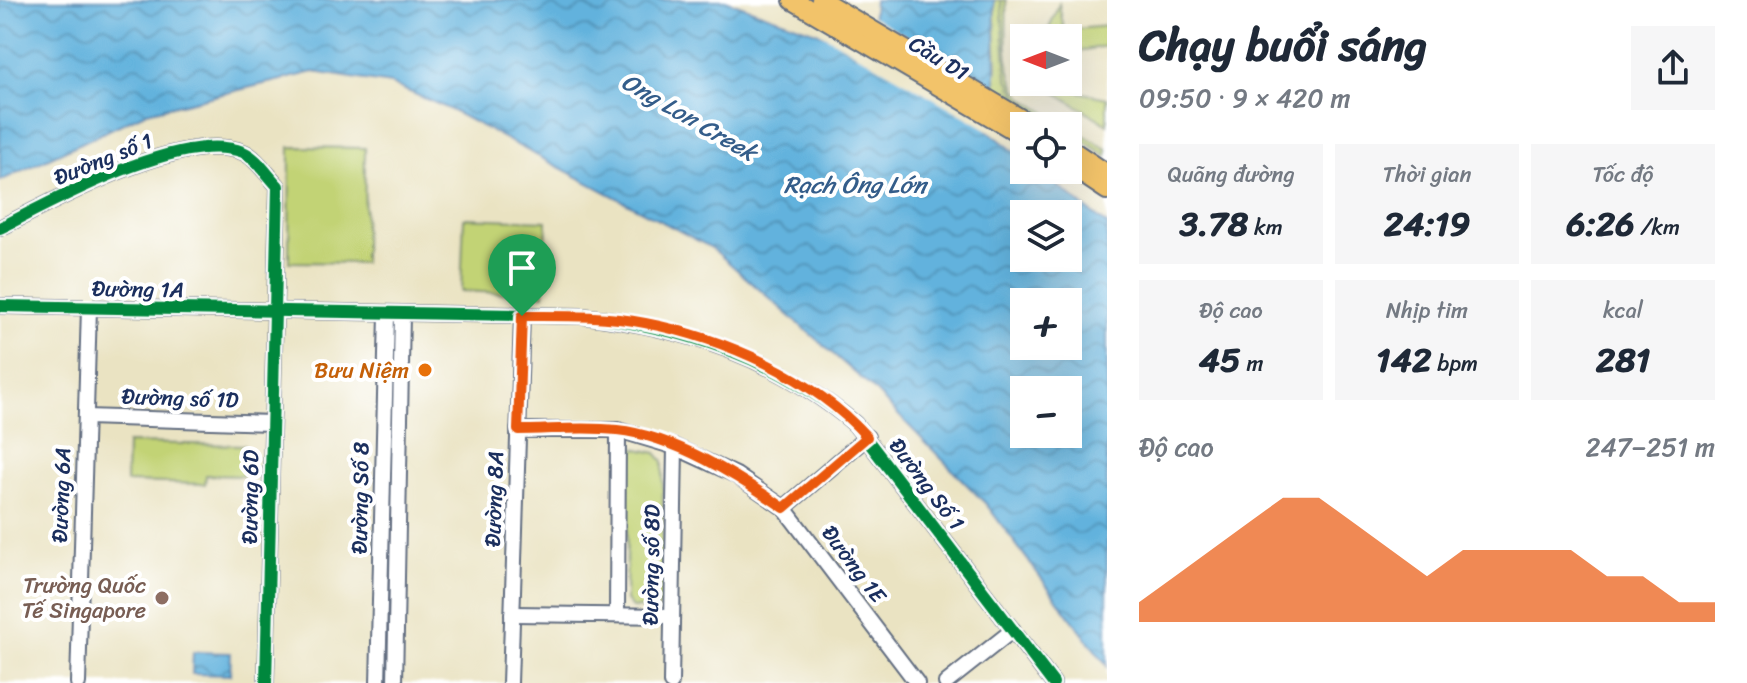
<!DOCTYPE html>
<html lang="vi">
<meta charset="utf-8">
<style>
:root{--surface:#fff;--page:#f6f6f7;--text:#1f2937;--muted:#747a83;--accent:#ea580c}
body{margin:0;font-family:Sriracha,sans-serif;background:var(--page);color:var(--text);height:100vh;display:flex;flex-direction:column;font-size:30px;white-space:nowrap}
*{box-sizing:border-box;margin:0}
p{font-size:26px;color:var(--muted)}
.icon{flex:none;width:44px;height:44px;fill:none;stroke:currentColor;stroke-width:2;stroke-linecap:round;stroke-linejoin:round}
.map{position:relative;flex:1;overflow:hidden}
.sheet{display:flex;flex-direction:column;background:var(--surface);width:640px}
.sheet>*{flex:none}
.needle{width:52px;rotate:270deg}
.tools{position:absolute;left:1010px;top:24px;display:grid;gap:16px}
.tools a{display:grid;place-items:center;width:72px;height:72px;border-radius:0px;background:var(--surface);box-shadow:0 8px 32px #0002;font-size:40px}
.pin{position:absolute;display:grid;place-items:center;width:68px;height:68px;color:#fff;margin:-82px -34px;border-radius:50% 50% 50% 0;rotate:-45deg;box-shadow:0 0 8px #0007}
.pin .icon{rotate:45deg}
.round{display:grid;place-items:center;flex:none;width:84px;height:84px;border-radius:0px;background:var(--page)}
.headline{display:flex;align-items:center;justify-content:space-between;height:136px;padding:0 32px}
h1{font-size:44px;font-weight:700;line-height:60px}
.stats{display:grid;grid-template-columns:repeat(3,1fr);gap:12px;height:136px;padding:8px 32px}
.stats div{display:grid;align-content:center;border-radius:0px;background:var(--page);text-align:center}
.stats b{font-size:34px;font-weight:700}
.stats small{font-size:22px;font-weight:400}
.stats p{font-size:22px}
.chart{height:224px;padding:16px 32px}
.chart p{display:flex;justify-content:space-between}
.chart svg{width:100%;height:144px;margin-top:8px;fill:var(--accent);opacity:.7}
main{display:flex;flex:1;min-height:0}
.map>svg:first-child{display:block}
.green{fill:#c2d375;stroke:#6e816a;stroke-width:2}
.wetland{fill:url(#wetland-marsh);stroke:#6e816a;stroke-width:2}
.water{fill:url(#water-waves);stroke:#3e709e;stroke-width:2;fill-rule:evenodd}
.pier{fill:#eae3c2}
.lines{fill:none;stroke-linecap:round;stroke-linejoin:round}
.minor-casing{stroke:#636e81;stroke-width:18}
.major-casing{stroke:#636e81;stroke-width:22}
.minor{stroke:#fff;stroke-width:14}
.major{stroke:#f2c36a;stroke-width:18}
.cycleway-casing{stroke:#fff;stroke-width:17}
.cycleway{stroke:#00873e;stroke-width:12}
.route-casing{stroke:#fff;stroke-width:16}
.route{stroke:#ea580c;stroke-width:10}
.food-dot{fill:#e8710a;stroke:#fff;stroke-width:3}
.education-dot{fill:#8d6e63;stroke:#fff;stroke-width:3}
.labels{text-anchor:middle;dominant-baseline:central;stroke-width:8;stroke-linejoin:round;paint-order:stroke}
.street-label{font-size:22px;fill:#1b2f5e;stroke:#fff}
.food-label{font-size:22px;fill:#c56008;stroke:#fff;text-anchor:end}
.education-label{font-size:22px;fill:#785e54;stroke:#fff;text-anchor:end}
.water-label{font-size:24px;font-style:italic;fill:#345d8a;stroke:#fff}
</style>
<main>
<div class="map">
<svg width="1107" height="683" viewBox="0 0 1107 683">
<defs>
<pattern id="wetland-marsh" width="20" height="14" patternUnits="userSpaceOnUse" patternTransform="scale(2)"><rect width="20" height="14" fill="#c2d375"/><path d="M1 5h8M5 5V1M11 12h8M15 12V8" fill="none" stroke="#a6b568"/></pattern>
<pattern id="water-waves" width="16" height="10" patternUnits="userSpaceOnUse" patternTransform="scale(2)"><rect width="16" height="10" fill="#62b2dd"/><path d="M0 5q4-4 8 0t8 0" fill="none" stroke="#5091b6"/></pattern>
</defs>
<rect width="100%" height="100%" fill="#fff"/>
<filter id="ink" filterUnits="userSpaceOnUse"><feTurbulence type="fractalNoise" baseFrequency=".0125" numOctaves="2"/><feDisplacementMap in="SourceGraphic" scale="16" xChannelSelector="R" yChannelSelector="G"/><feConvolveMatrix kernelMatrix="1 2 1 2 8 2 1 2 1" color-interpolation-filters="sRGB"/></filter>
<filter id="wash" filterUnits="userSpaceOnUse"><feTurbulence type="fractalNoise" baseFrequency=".006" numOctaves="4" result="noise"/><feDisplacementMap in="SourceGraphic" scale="32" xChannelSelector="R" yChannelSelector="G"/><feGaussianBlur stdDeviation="1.8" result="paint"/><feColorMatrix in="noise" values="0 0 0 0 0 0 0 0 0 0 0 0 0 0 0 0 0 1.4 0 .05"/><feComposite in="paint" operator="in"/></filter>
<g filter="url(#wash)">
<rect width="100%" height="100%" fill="#eae3c2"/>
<!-- green -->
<g class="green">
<path d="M 1001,0 L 1006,0 C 1008,29 1001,80 1026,100 L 1107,149 L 1107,156 L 1068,131 L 1068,126 L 1060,126 L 1020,101 L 1012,90 L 1007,77 Z"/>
<path d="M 1059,4 L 1064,30 L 1107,26 L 1107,46 L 1068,53 L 1068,38 L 1045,38 Z"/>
<path d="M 1038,82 L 1068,82 L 1069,90 L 1107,98 L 1107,124 Z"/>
<path d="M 290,147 L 365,148 L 364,263 L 289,262 Z"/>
<path d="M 464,218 L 547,221 L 544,295 L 461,291 Z"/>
<path d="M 127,443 L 244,445 L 244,476 L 206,475 L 205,484 L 126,482 Z"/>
<path d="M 634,448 L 656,453 L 663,461 L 662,601 L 657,609 L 632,608 L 626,601 L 628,465 L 629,453 Z"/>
</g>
<!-- wetland -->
<path class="wetland" d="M 994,0 L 1001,0 L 1007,77 L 1020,101 L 994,87 L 997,67 Z"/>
<!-- water -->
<g class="water">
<path d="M 0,0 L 725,0 L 842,41 L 871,39 L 874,0 L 994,0 L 996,80 L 983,114 L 987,130 L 1024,159 L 1024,170 L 1038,170 L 1107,225 L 1107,666 L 986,504 L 871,387 L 712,248 L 447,108 L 391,84 L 314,72 L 147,112 L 0,181 ZM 1024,214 L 1068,214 L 1068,258 L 1024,258 ZM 1024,302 L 1068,302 L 1068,346 L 1024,346 ZM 1024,390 L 1068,390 L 1068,434 L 1024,434 Z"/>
<path d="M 193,652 L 231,653 L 230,675 L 192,674 Z"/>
</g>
<!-- pier -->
<path class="pier" d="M 869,14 L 998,89 L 987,114 L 991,128 L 1009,142 L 817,31 L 843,37 L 868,36 Z"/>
</g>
<g filter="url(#ink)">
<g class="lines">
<defs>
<g id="minor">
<path d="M 0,228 C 55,200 183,129 243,152 C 256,157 268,176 278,186 L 266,683"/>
<path d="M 0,306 L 583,316 C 685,327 776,358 855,424 L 1053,683"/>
<path d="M 86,417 L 272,423"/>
<path d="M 518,430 L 618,430 L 675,447 L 736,475 L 784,508 L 917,683"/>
<path d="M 784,508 L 867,437"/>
<path d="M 512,614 L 672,616"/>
<path d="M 617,615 L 618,430"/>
<path d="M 78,683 L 89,308"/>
<path d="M 378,683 L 387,314"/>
<path d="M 395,683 L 402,314"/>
<path d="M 510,683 L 522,316"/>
<path d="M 671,683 L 675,447"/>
<path d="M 946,683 L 1013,630"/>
</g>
<g id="major">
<path d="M 793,0 L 1024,136"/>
<path d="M 821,0 L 1033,126"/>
<path d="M 1068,148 L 1107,174"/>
<path d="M 1068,164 L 1107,190"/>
</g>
</defs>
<!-- minor casing -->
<use href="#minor" class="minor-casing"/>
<!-- major casing -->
<use href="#major" class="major-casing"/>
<!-- minor -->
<use href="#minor" class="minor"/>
<!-- major -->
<use href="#major" class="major"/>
<defs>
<g id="cycleway">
<path d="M 0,228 C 55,200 183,129 243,152 C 256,157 268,176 278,186 L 266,683"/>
<path d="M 0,306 L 583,316 C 685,327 776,358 855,424 L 1053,683"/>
</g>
</defs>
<!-- cycleway casing -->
<use href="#cycleway" class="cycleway-casing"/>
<!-- cycleway -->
<use href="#cycleway" class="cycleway"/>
</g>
</g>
<g class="lines" filter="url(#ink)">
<defs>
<path id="route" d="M 522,316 C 563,316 604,315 645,323 C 724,338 813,377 867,437 L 784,508 C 738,476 674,436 617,430 C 585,426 550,430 518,430 Z"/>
</defs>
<!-- route casing -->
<use href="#route" class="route-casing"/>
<!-- route -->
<use href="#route" class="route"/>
</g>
<!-- markers -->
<circle class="food-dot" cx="425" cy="370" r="8"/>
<circle class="education-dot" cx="162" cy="598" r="8"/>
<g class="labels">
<!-- street labels -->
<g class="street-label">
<text transform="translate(939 58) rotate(31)">Cầu D1</text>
<text transform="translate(103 159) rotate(-22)">Đường số 1</text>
<text transform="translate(138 289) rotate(1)">Đường 1A</text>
<text transform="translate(180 398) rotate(2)">Đường số 1D</text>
<text transform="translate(927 484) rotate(53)">Đường Số 1</text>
<text transform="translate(61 495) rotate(-88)">Đường 6A</text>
<text transform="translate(250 497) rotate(-89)">Đường 6D</text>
<text transform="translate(360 498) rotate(-89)">Đường Số 8</text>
<text transform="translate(494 499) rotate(-88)">Đường 8A</text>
<text transform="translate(854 564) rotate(53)">Đường 1E</text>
<text transform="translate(651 565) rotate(-89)">Đường số 8D</text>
</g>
<!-- food labels -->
<g class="food-label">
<text x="409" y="370">Bưu Niệm</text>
</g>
<!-- education labels -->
<g class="education-label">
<text x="146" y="585">Trường Quốc<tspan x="146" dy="25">Tế Singapore</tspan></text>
</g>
<!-- water labels -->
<g class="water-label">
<text transform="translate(689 117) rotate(30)">Ong Lon Creek</text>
<text x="855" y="185">Rạch Ông Lớn</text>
</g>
</g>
</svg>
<div class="tools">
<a><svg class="needle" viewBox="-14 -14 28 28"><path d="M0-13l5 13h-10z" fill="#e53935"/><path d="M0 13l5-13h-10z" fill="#747a83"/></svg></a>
<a><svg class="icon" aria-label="locate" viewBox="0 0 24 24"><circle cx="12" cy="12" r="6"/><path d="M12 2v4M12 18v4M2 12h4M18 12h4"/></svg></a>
<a><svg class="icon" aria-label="layers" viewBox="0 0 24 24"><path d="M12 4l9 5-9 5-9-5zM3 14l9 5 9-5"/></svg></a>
<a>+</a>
<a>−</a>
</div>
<div class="pin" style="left:522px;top:316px;background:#1e9e55"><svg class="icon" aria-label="arrive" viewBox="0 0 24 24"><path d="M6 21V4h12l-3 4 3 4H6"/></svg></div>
</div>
<section class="sheet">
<div class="headline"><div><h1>Chạy buổi sáng</h1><p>09:50 · 9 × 420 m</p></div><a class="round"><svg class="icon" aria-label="share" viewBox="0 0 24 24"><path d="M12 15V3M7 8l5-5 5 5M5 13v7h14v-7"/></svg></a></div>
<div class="stats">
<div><p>Quãng đường</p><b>3.78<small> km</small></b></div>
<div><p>Thời gian</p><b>24:19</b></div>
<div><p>Tốc độ</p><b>6:26<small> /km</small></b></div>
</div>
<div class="stats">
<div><p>Độ cao</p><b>45<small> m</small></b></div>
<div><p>Nhịp tim</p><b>142<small> bpm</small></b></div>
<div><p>kcal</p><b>281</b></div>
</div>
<div class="chart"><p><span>Độ cao</span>247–251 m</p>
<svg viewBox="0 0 160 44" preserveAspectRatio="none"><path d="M0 44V38L10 30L20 22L30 14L40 6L50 6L60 14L70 22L80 30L90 22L100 22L110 22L120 22L130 30L140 30L150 38L160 38V44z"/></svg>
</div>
</section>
</main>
